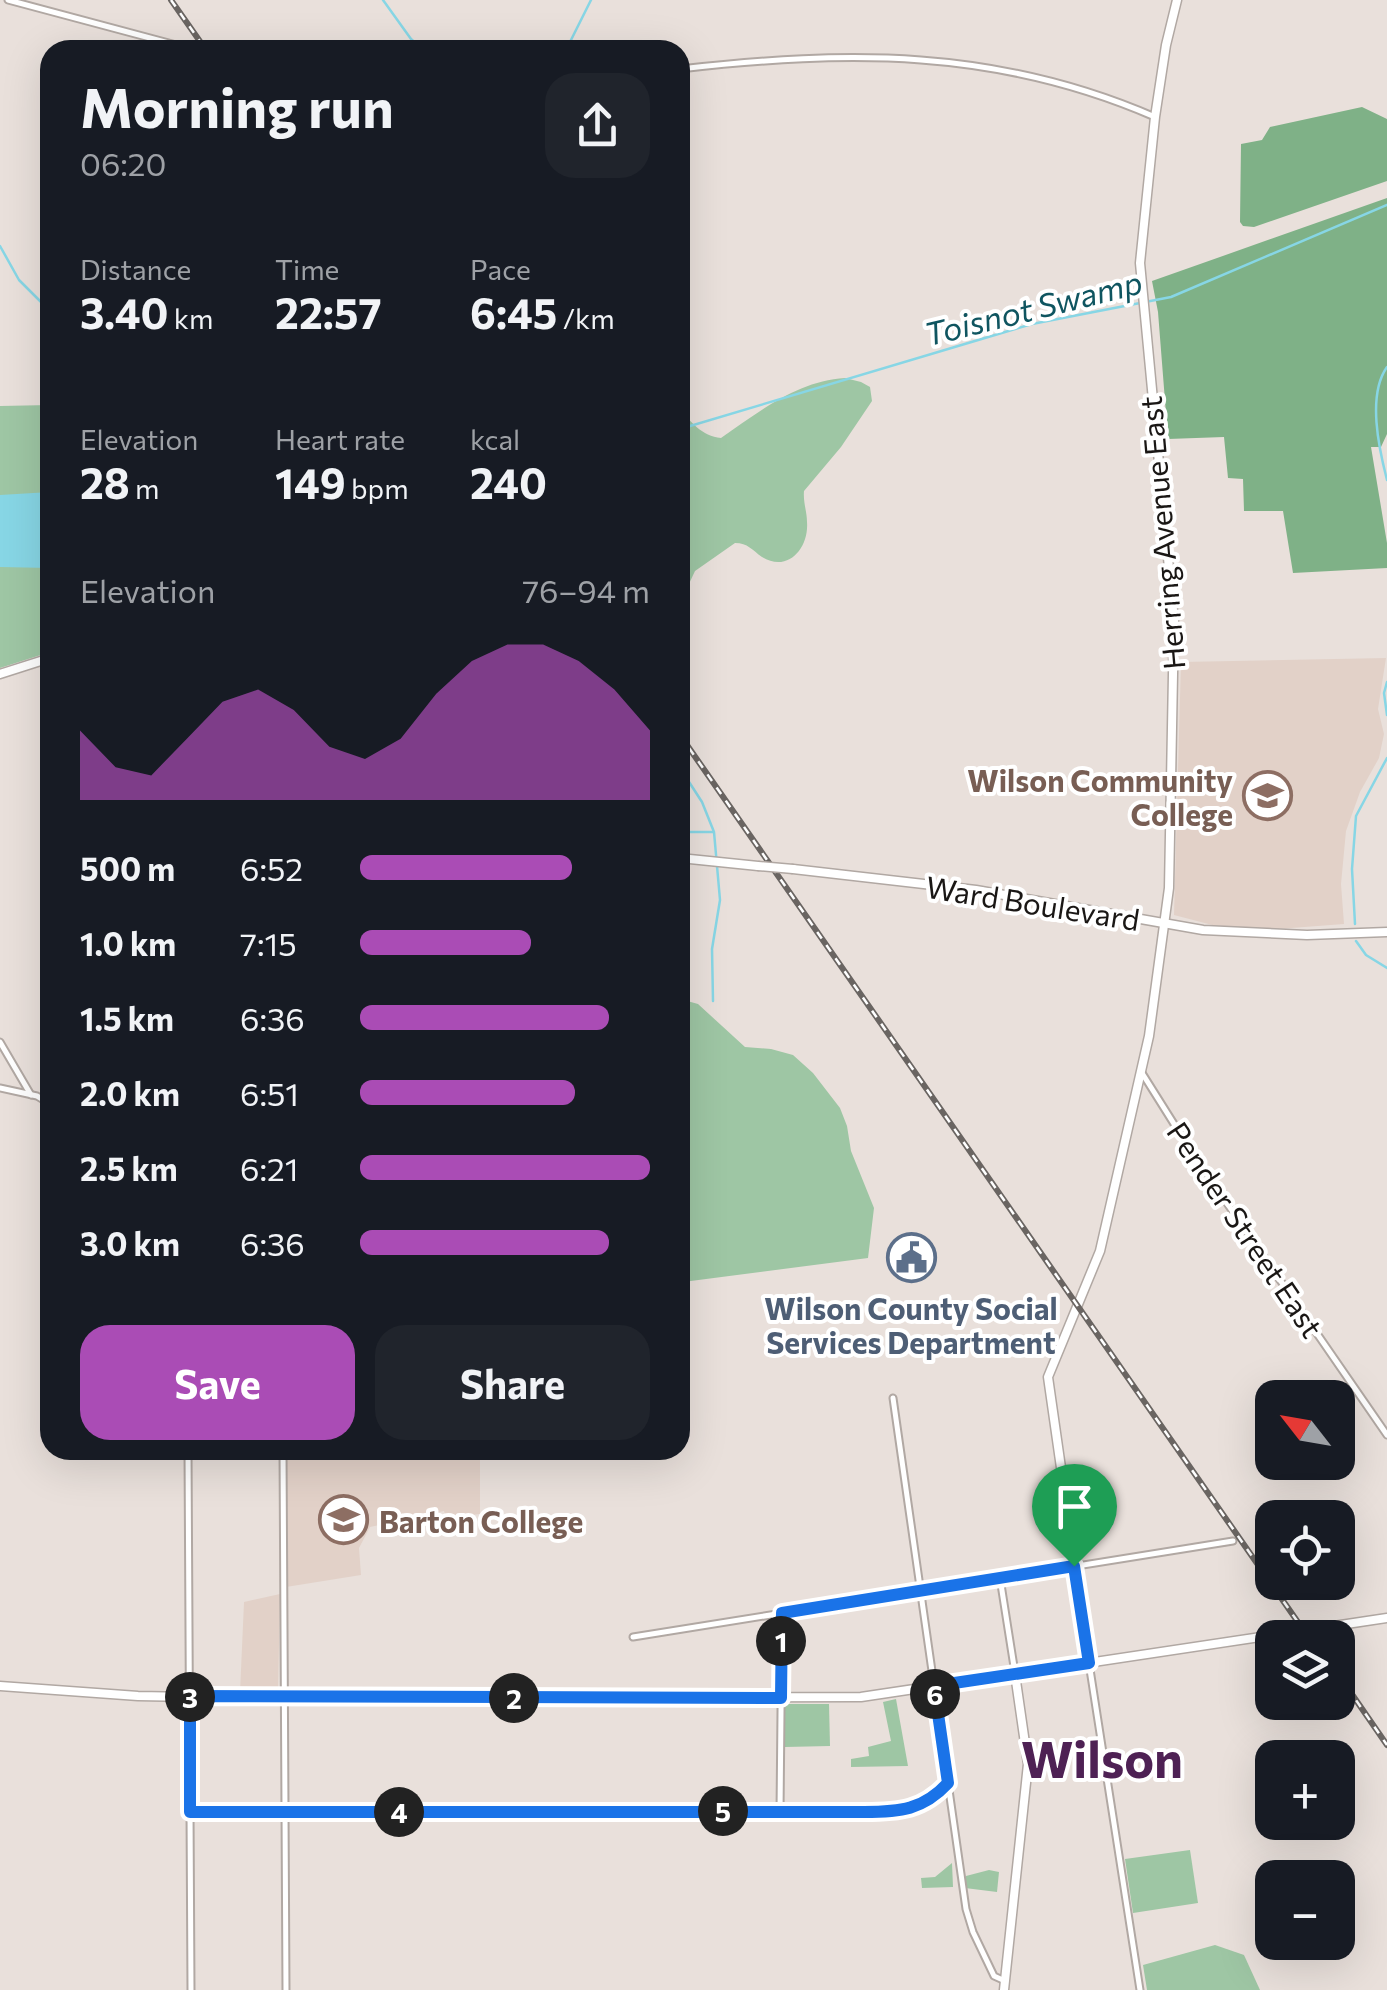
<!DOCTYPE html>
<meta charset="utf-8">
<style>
:root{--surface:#171b24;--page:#20242c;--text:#f1f3f6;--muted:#9ea1a6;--accent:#aa4cb5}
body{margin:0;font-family:Commissioner,sans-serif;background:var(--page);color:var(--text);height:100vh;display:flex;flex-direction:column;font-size:38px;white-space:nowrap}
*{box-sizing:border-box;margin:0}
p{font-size:32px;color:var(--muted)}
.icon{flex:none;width:55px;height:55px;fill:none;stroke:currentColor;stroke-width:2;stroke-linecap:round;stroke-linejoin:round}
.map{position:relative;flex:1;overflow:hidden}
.sheet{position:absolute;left:40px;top:40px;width:650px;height:1420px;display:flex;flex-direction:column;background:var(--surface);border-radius:30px;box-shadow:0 10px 40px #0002}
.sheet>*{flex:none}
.needle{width:65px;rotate:301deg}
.fabs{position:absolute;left:1255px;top:1380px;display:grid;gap:20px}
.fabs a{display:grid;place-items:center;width:100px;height:100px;border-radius:20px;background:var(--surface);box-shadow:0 10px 40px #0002;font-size:50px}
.pin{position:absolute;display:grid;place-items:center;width:85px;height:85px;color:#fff;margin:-102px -42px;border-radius:50% 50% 50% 0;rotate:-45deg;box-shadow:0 0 10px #0007}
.pin .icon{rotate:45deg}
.km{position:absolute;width:50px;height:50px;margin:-25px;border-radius:50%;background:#222;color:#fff;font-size:28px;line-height:50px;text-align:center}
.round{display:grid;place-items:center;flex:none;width:105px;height:105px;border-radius:30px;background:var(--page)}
.headline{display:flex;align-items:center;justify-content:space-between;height:170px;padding:0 40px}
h1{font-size:55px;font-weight:700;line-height:75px}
.stats{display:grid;grid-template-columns:repeat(3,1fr);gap:15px;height:170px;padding:10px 40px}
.stats div{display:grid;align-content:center}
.stats b{font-size:42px;font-weight:700}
.stats small{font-size:28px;font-weight:400}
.stats p{font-size:28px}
.chart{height:280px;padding:20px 40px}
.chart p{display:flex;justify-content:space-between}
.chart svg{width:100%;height:180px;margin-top:10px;fill:var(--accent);opacity:.7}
.button{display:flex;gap:20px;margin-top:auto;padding:20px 40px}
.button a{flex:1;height:115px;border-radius:30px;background:var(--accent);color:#fff;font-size:40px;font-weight:700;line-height:115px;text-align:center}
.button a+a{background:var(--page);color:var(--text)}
ul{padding:0 40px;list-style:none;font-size:32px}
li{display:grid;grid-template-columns:160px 120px 1fr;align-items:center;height:75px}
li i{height:25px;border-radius:12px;background:var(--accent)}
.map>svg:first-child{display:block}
.built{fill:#e2d1c8}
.green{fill:#9ec6a4}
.forest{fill:#7fb187}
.water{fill:#87d6e5}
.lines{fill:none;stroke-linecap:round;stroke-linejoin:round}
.stream{stroke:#87d6e5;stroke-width:2.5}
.minor-casing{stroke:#b1a8a3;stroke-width:9}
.major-casing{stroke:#b1a8a3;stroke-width:11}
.minor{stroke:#fff;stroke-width:5}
.major{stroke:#fff;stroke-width:8}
.rail-casing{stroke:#6a6562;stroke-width:6}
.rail{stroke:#fff;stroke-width:2.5;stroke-dasharray:8;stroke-linecap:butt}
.major-bridge-casing{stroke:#b1a8a3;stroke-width:11;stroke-linecap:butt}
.major-bridge{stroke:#fff;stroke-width:8}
.route-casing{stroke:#fff;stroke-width:20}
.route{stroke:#1a73e8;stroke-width:12}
.labels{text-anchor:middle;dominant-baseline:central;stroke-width:8;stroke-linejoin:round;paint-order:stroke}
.street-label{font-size:30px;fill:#1a1715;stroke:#fff}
.education-label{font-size:30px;font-weight:bold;fill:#785e54;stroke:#fff;text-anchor:end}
.service-label{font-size:30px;font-weight:bold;fill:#4e5e75;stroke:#fff}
.water-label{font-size:32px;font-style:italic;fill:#0f5560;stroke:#fff}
.town-label{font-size:50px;font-weight:bold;fill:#4e2154;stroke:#fff}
</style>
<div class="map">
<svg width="1387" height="1990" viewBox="0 0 1387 1990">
<rect width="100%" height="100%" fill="#e9e0db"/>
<!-- built -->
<g class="built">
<path d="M 1386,658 L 1378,709 L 1384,734 L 1379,758 L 1360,792 L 1346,831 L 1341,884 L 1344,924 L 1278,929 L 1220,927 L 1174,915 L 1181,662 Z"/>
<path d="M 287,1450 L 480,1450 L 480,1514 L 446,1518 L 444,1511 L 370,1527 L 359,1548 L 361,1575 L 286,1587 Z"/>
<path d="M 280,1594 L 278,1693 L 240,1692 L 244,1602 Z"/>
</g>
<!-- green -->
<g class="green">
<path d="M 845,378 L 861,382 L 870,387 L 872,401 L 841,447 L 804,491 C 803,502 807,512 807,522 C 809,548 788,573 762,557 C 752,550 748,543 735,543 L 695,571 L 680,603 L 680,408 C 690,422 702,436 721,438 C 759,412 797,381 845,378 Z"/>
<path d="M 50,405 L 50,652 L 0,668 L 0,406 Z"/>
<path d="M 680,999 L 698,1004 L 745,1047 L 771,1049 L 793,1055 L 813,1073 L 840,1108 L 847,1126 L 851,1151 L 874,1208 L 868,1258 L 683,1282 L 680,1261 Z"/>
<path d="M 896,1699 L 908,1766 L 851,1767 L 851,1759 L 869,1756 L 868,1747 L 891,1741 L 883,1702 Z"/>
<path d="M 785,1704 L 829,1704 L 830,1746 L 785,1747 Z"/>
<path d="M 1190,1850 L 1198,1903 L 1133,1913 L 1125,1859 Z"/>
<path d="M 952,1863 L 953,1887 L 922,1888 L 921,1878 L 935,1877 Z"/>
<path d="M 989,1870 L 999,1872 L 997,1892 L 965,1888 L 966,1876 Z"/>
<path d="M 1215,1945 L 1244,1955 L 1260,1990 L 1147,1990 L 1143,1965 Z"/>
</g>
<!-- forest -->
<g class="forest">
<path d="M 1362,107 L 1387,119 L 1387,181 L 1254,227 L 1243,226 L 1240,222 L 1241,144 L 1262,140 L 1270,127 Z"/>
<path d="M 1387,198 L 1387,434 L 1381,447 L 1371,447 L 1387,543 L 1387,568 L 1293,573 L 1283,511 L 1244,511 L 1243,479 L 1228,478 L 1224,437 L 1168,439 L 1158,312 L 1152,281 Z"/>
</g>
<!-- water -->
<path class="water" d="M 50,492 L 50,568 L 0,567 L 0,495 Z"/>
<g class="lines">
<!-- stream -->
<g class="stream">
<path d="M 383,0 L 411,39 L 423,50"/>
<path d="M 566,50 L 591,0"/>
<path d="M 0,246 L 19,280 L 50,311"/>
<path d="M 1387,367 C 1367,395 1379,449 1387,480"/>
<path d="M 680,429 L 1032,324 L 1171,297 L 1387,205"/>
<path d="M 1387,682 L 1384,693 L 1387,715"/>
<path d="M 680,768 L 702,802 L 714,832 L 720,900 L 712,949 L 713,1001"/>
<path d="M 680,836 L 684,832 L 713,832"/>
<path d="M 1355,924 L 1352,869 L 1356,816 L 1387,758"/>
<path d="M 1356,941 L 1366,955 L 1387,968"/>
</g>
<defs>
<g id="minor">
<path d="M 8,0 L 195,50"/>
<path d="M 680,69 C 848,50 996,48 1155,117"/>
<path d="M 0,1042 L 31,1095"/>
<path d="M 1142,1073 L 1191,1151 L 1387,1435"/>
<path d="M 0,1088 L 37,1096 L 50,1104"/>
<path d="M 893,1398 L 966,1909 L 973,1932 L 994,1976 L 1005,1981"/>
<path d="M 188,1450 L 191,1990"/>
<path d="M 283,1450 L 286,1990"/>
<path d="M 1000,1578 L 1015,1673"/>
<path d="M 633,1637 L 1233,1541"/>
<path d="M 1089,1663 L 1140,1990"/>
<path d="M 190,1812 L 897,1812 L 921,1805 L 948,1783"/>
<path d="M 780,1812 L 782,1613"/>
</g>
<g id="major">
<path d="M 0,674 L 50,658"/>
<path d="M 680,858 L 758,866"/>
<path d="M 793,869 L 976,890 L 1203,930 L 1307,935 L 1387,932"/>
<path d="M 1089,1663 L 1048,1377 L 1100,1251 L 1149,1036 L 1169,888 L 1174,621 L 1140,263 L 1155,117 L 1166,45 L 1177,0"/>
<path d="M 0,1686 L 138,1696 L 246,1698 L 861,1697 L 1387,1618"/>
<path d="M 1004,1990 L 1028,1764 L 1015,1674"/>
</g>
</defs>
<!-- minor casing -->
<use href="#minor" class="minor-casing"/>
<!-- major casing -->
<use href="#major" class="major-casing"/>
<!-- minor -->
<use href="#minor" class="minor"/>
<!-- major -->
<use href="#major" class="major"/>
<defs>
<g id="rail">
<path d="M 171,0 L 206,50"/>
<path d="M 680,735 L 1309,1638"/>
<path d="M 1338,1674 L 1387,1745"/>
</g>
</defs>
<!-- rail casing -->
<use href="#rail" class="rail-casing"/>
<!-- rail -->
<use href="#rail" class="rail"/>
<defs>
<path id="major-bridge" d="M 758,866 L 793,869"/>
</defs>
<!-- major-bridge casing -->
<use href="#major-bridge" class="major-bridge-casing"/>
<!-- major-bridge -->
<use href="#major-bridge" class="major-bridge"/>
</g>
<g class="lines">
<defs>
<path id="route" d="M 1074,1566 L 1089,1663 L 934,1686 L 948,1783 C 923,1810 900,1812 864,1812 L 190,1812 L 190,1696 L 781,1698 L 782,1613 Z"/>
</defs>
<!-- route casing -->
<use href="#route" class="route-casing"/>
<!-- route -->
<use href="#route" class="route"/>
</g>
<!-- icons -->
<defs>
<symbol id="university-ring" viewBox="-11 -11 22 22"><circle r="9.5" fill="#fff" stroke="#8d6e63" stroke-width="1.5"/><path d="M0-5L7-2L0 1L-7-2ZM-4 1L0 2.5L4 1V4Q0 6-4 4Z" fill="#8d6e63"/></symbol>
<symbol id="civic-ring" viewBox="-11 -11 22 22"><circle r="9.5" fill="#fff" stroke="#5c6f8a" stroke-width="1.5"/><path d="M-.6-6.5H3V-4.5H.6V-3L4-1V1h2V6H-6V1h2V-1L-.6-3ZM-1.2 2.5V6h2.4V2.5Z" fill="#5c6f8a"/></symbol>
</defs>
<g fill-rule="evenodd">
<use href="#university-ring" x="1240" y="768" width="55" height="55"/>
<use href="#civic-ring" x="884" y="1230" width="55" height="55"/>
<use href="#university-ring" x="316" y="1492" width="55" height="55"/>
</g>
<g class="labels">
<!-- street labels -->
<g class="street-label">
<text transform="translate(1161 533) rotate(-95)">Herring Avenue East</text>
<text transform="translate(1033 902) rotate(9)">Ward Boulevard</text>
<text transform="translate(1246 1229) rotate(56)">Pender Street East</text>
</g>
<!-- education labels -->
<g class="education-label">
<text x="1233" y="779">Wilson Community<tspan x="1233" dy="34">College</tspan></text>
<text x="379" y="1520" text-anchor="start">Barton College</text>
</g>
<!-- service labels -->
<g class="service-label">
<text x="911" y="1307">Wilson County Social<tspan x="911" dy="34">Services Department</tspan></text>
</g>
<!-- water labels -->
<g class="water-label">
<text transform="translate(1033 307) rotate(-14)">Toisnot Swamp</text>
</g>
<!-- town labels -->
<g class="town-label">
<text x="1102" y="1757">Wilson</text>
</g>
</g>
</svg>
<div class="fabs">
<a><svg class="needle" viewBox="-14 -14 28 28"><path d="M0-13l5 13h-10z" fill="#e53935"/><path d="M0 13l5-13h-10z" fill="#9ea1a6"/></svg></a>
<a><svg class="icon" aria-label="locate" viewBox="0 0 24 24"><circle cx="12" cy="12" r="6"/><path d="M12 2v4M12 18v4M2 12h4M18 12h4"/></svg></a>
<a><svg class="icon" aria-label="layers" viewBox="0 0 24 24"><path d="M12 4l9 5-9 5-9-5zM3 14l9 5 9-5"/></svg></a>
<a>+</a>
<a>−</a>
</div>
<div class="pin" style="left:1074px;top:1566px;background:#1e9e55"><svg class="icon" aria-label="arrive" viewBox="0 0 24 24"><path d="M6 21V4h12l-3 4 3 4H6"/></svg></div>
<b class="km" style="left:781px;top:1641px">1</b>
<b class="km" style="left:514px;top:1698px">2</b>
<b class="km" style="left:190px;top:1697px">3</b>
<b class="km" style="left:399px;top:1812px">4</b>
<b class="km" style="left:723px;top:1811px">5</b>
<b class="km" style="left:935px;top:1694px">6</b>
<section class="sheet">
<div class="headline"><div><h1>Morning run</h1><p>06:20</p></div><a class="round"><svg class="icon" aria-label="share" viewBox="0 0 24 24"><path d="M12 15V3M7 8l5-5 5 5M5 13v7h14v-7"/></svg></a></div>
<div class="stats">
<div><p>Distance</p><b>3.40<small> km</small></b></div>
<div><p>Time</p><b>22:57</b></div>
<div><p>Pace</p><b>6:45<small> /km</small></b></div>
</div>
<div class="stats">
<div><p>Elevation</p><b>28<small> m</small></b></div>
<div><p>Heart rate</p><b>149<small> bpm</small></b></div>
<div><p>kcal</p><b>240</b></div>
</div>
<div class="chart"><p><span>Elevation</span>76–94 m</p>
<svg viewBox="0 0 160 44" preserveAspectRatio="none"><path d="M0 44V27L10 36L20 38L30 29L40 20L50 17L60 22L70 31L80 34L90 29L100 18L110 10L120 6L130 6L140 10L150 17L160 27V44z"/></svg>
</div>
<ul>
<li><b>500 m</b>6:52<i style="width:73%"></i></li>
<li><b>1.0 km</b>7:15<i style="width:59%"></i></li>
<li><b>1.5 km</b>6:36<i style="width:86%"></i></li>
<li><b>2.0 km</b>6:51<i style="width:74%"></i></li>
<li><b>2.5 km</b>6:21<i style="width:100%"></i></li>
<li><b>3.0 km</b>6:36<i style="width:86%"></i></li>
</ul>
<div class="button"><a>Save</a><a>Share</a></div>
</section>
</div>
